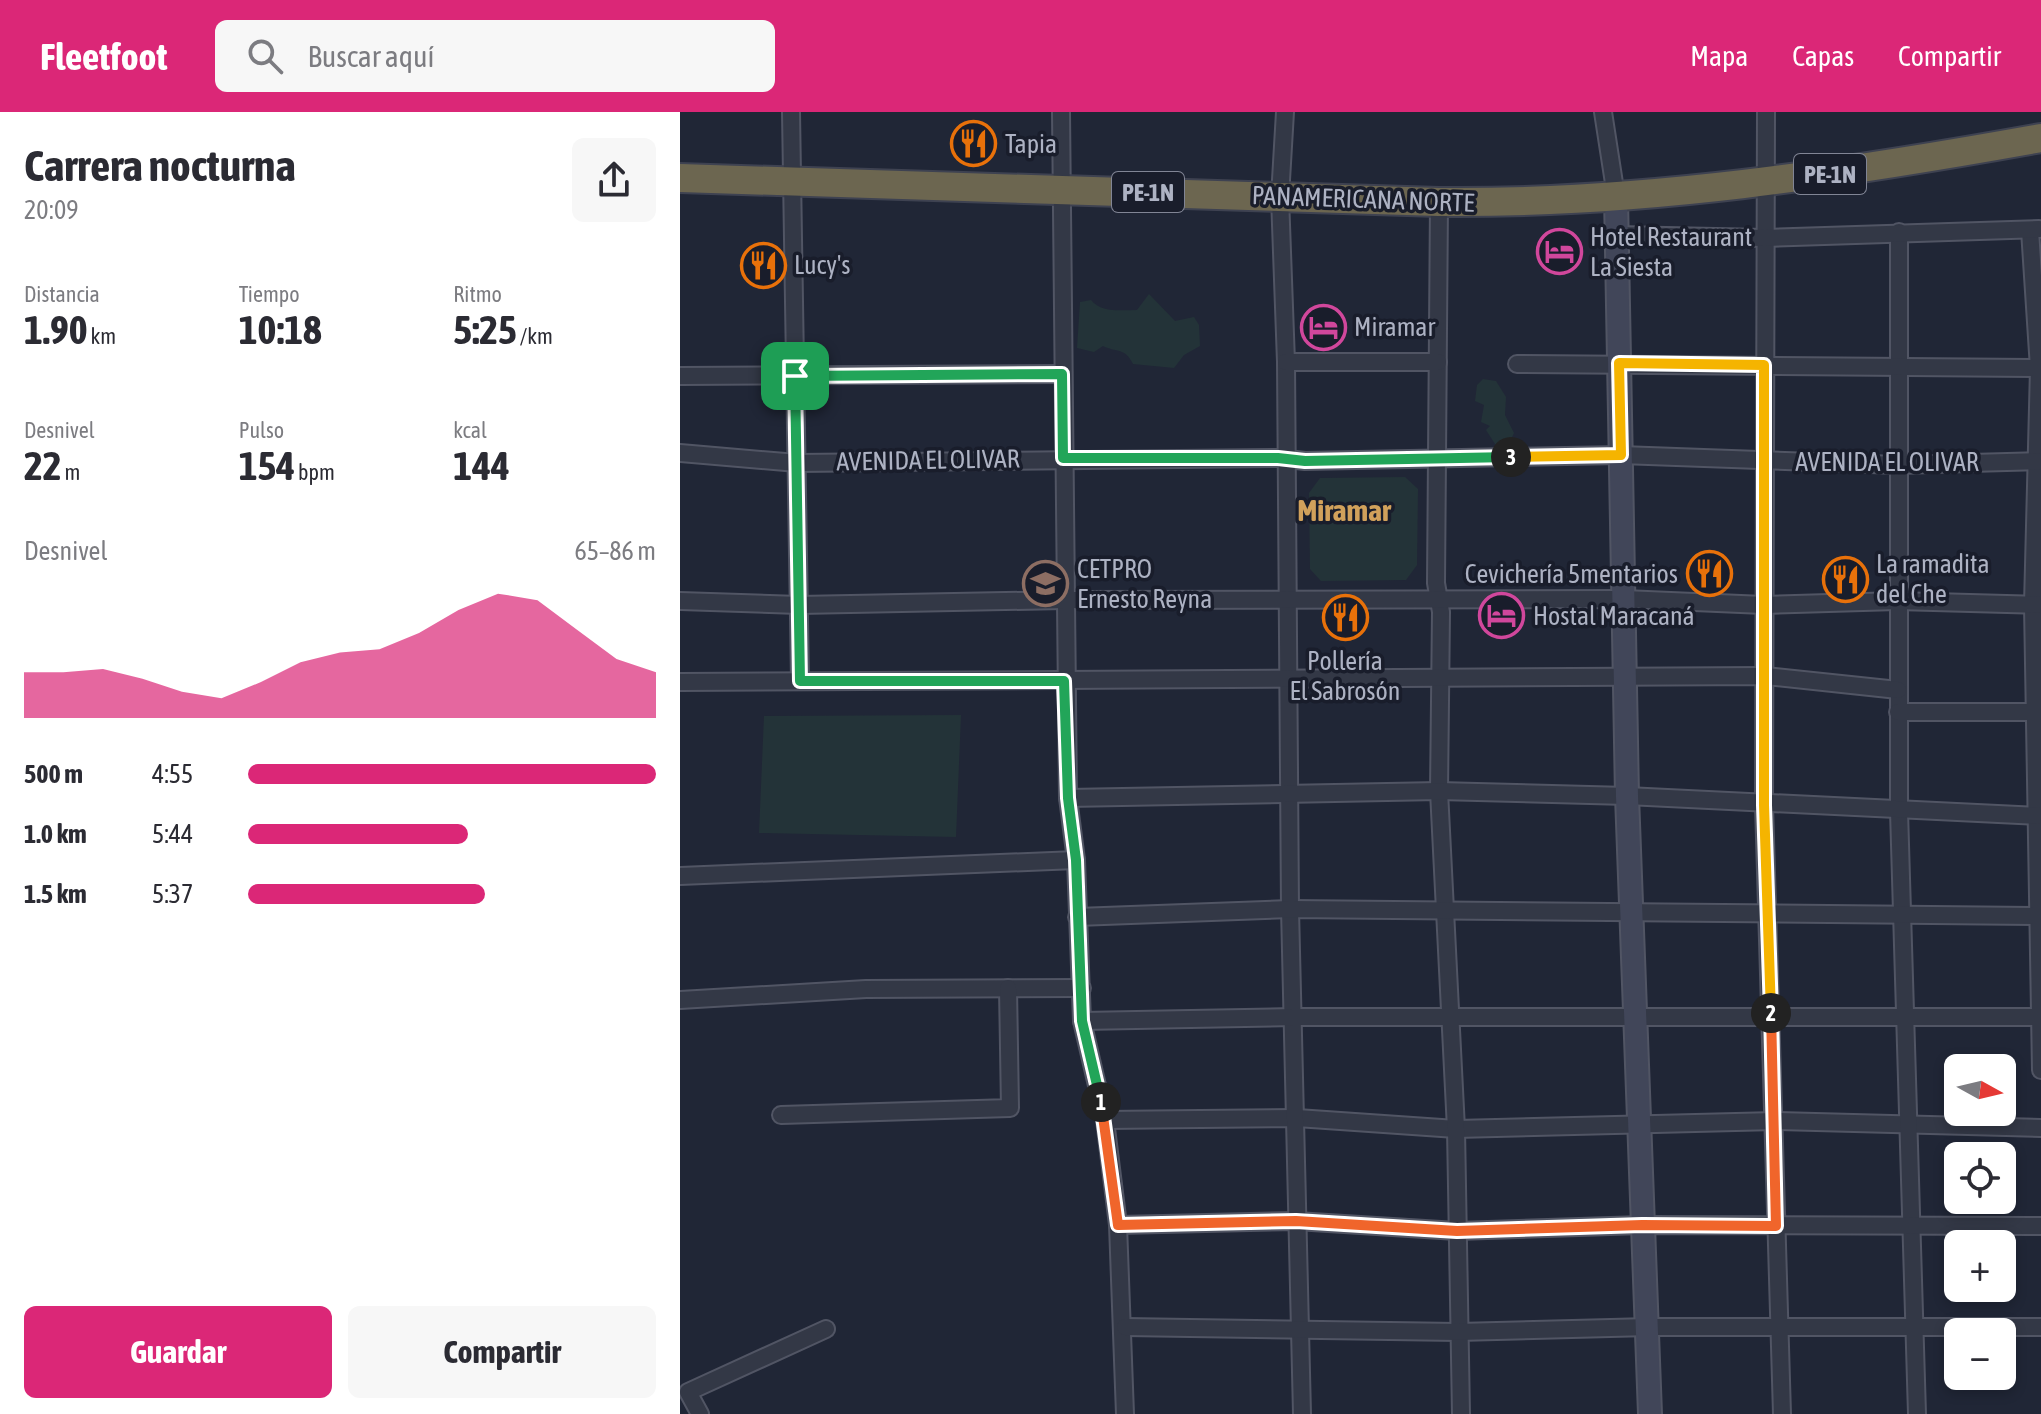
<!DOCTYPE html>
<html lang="es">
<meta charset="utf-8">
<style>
:root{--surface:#fff;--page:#f7f7f7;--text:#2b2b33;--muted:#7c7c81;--accent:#db2777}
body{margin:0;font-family:"Asap Condensed",sans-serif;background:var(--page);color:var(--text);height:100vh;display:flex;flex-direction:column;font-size:30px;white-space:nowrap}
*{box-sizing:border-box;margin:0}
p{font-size:26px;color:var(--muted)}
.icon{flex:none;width:44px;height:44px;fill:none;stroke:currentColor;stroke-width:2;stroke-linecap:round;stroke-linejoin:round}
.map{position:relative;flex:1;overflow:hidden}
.drawer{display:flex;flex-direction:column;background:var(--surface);width:680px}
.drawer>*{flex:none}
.needle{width:52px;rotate:98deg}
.fabs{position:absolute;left:1264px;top:942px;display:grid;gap:16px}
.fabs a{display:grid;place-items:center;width:72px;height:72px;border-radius:12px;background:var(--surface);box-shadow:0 4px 12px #0003;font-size:40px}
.pin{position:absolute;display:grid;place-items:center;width:68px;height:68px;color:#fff;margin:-34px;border-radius:16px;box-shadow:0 4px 12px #0006}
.km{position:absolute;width:40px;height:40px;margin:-20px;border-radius:50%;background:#222;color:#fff;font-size:22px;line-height:40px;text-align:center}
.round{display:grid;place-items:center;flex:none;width:84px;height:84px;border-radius:12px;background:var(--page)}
.head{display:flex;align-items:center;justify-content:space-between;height:136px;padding:0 24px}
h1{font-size:44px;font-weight:700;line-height:60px}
.figures{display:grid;grid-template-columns:repeat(3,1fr);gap:12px;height:136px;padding:8px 24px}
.figures div{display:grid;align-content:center}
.figures b{font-size:40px;font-weight:700}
.figures small{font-size:22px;font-weight:400}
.figures p{font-size:22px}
.chart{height:224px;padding:16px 24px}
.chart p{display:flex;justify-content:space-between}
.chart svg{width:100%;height:144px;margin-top:8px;fill:var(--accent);opacity:.7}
.cta{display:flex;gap:16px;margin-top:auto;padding:16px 24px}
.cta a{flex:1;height:92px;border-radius:12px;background:var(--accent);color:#fff;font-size:32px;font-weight:700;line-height:92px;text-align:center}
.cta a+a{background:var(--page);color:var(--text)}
ul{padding:0 24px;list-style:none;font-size:26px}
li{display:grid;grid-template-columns:128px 96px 1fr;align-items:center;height:60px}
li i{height:20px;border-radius:10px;background:var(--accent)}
header{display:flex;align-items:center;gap:48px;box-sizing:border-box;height:112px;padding:0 40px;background:var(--accent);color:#fff}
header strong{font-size:38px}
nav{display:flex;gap:44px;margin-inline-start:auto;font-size:28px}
.search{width:560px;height:72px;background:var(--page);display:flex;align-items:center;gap:20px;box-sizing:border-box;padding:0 28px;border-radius:12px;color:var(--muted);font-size:30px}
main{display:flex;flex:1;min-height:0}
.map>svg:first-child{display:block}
.green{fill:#233338}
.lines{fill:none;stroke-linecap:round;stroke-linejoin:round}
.street-casing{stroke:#515564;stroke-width:20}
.secondary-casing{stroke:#515564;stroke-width:26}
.highway-casing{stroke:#3e4251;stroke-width:32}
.street{stroke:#333846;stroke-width:16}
.secondary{stroke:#414659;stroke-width:22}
.highway{stroke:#6c6650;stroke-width:28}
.split-1-casing{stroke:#fff;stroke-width:16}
.split-2-casing{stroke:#fff;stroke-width:16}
.split-3-casing{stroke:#fff;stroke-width:16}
.split-4-casing{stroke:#fff;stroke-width:16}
.split-1{stroke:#22a559;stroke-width:10}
.split-2{stroke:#f0652b;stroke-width:10}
.split-3{stroke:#f5b400;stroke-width:10}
.split-4{stroke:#22a559;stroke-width:10}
.labels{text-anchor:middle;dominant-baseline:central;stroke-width:7;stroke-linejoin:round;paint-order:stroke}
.shield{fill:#191d2b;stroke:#818595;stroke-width:2}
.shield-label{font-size:24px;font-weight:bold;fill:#adb2c3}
.poi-label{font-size:26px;fill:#adb2c3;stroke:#191d2b;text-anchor:start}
.street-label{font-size:26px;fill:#adb2c3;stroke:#191d2b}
.quarter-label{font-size:30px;font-weight:bold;fill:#d1a15b;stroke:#191d2b}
</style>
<header>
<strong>Fleetfoot</strong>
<div class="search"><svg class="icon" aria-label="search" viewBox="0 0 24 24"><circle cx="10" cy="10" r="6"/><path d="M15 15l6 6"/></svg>Buscar aquí</div>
<nav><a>Mapa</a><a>Capas</a><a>Compartir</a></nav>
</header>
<main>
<section class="drawer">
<div class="head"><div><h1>Carrera nocturna</h1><p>20:09</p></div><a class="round"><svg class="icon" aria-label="share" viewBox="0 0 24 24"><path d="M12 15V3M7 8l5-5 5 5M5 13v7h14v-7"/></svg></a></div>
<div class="figures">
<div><p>Distancia</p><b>1.90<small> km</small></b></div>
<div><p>Tiempo</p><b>10:18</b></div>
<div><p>Ritmo</p><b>5:25<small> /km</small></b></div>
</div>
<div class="figures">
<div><p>Desnivel</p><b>22<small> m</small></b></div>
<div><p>Pulso</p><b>154<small> bpm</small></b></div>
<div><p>kcal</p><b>144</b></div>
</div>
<div class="chart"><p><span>Desnivel</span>65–86 m</p>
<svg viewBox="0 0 160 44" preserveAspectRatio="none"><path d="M0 44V30L10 30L20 29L30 32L40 36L50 38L60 33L70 27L80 24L90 23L100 18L110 11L120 6L130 8L140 17L150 26L160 30V44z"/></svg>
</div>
<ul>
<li><b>500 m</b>4:55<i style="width:100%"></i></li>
<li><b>1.0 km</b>5:44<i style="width:54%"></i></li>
<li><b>1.5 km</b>5:37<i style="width:58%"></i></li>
</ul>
<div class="cta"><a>Guardar</a><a>Compartir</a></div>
</section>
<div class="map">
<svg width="1361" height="1302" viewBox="0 0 1361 1302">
<rect width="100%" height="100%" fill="#202636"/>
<!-- green -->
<g class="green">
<path d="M 469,182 L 495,209 L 514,205 L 519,213 L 520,234 L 504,243 L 494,256 L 453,252 C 445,235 437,241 423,234 L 414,240 L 397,236 L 400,190 L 411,188 C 421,201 441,198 457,198 Z"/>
<path d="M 803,267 L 816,269 L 826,285 L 825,303 L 834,321 L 826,338 L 815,332 L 806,318 L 810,314 L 801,310 L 804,293 L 795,289 L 797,273 Z"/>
<path d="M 725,365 L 738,377 L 737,453 L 726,468 L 641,469 L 630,457 L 629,381 L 640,366 Z"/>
<path d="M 281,603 L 276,725 L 79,721 L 84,604 Z"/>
</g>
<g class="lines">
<defs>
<g id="street">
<path d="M 111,0 L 120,569"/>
<path d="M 381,0 L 388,686 L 396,748 L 402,909 L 425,1008 L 617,1006 L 776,1017 L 1096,1009 L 1361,1016"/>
<path d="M 605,0 L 600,85 L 606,250 L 610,797 L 622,1302"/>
<path d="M 923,0 L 936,84"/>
<path d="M 1086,0 L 1084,693 L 1102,1302"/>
<path d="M 759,90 L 756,471 L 761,500 L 759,679 L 776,1017 L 781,1302"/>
<path d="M 1350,118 L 1359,256 L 1353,493 L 1361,958"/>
<path d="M 1219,120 L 1219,699 L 1237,1302"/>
<path d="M 937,123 L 1085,126 L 1359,117"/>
<path d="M 606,250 L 758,250"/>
<path d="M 837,252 L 1361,256"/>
<path d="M 0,264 L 382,262"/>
<path d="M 0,341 L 117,351 L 598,346 L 625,349 L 941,343 L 1218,353 L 1361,349"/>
<path d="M 0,489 L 119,493 L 384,488 L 944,487 L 1084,493 L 1217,489 L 1361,493"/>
<path d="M 0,570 L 1086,564 L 1218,578"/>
<path d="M 1218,600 L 1361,600"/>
<path d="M 388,686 L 759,679 L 947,684 L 1361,704"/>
<path d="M 0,764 L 396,748"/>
<path d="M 397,805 L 610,797 L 1361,804"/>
<path d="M 0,888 L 186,877 L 402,876"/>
<path d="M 402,909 L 614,905 L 1361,905"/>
<path d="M 101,1003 L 330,996 L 328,876"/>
<path d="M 425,1008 L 438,1113 L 445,1302"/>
<path d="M 438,1113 L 616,1109 L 777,1119 L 962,1113 L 1361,1114"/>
<path d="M 445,1215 L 778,1220 L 969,1215 L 1361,1215"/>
<path d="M 20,1302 L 8,1280 L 146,1217"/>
</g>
<path id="secondary" d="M 936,84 L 947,684 L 970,1302"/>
<path id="highway" d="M 0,66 L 759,90 C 963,92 1161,62 1361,26"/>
</defs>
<!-- street casing -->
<use href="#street" class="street-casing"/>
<!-- secondary casing -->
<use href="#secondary" class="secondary-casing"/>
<!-- highway casing -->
<use href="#highway" class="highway-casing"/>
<!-- street -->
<use href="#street" class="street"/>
<!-- secondary -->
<use href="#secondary" class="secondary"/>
<!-- highway -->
<use href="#highway" class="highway"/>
</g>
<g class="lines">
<defs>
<path id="split-1" d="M 115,264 L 120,569 L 384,569 L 388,686 L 396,748 L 402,909 L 421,990"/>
<path id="split-2" d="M 421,990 L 438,1113 L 616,1109 L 777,1119 L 962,1113 L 1096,1114 L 1091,901"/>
<path id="split-3" d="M 831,345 L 941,343 L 939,251 L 1084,253 L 1084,693 L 1091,901"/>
<path id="split-4" d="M 115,264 L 382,262 L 383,346 L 598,346 L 625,349 L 831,345"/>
</defs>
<!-- split-1 casing -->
<use href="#split-1" class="split-1-casing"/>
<!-- split-2 casing -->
<use href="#split-2" class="split-2-casing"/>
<!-- split-3 casing -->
<use href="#split-3" class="split-3-casing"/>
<!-- split-4 casing -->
<use href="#split-4" class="split-4-casing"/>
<!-- split-1 -->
<use href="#split-1" class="split-1"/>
<!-- split-2 -->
<use href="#split-2" class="split-2"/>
<!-- split-3 -->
<use href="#split-3" class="split-3"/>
<!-- split-4 -->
<use href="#split-4" class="split-4"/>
</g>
<!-- icons -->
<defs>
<symbol id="restaurant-ring" viewBox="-11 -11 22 22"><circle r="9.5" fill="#191d2b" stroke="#e8710a" stroke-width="1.5"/><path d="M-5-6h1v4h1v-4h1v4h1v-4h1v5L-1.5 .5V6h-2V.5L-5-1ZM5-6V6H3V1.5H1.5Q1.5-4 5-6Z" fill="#e8710a"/></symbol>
<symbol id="hotel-ring" viewBox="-11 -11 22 22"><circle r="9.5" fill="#191d2b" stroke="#d1479c" stroke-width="1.5"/><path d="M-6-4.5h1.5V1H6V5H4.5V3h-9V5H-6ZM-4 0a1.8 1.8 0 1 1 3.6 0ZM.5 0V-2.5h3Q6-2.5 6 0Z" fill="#d1479c"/></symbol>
<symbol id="university-ring" viewBox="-11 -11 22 22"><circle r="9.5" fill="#191d2b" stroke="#8d6e63" stroke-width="1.5"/><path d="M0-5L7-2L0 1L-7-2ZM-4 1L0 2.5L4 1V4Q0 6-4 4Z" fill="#8d6e63"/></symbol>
</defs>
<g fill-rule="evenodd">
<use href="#restaurant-ring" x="268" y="6" width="51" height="51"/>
<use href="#hotel-ring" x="854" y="114" width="51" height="51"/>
<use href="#restaurant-ring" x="58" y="128" width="51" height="51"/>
<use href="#hotel-ring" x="618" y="190" width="51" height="51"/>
<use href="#restaurant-ring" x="1004" y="436" width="51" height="51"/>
<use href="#restaurant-ring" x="1140" y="442" width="51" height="51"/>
<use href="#university-ring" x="340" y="446" width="51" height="51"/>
<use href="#hotel-ring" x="796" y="478" width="51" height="51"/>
<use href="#restaurant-ring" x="640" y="480" width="51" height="51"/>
</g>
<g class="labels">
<!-- shield labels -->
<g class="shield">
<rect x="1114" y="42" width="72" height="40" rx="6"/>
<rect x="432" y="60" width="72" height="40" rx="6"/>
</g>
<g class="shield-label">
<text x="1150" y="62">PE-1N</text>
<text x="468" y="80">PE-1N</text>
</g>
<!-- poi labels -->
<g class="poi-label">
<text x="325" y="32">Tapia</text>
<text x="910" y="125">Hotel Restaurant<tspan x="910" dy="30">La Siesta</tspan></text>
<text x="114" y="153">Lucy's</text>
<text x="674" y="215">Miramar</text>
<text x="1196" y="452">La ramadita<tspan x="1196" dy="30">del Che</tspan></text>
<text x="397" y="457">CETPRO<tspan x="397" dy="30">Ernesto Reyna</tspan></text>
<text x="998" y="462" text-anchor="end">Cevichería 5mentarios</text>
<text x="853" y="504">Hostal Maracaná</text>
<text x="665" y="549" text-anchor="middle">Pollería<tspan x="665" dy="30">El Sabrosón</tspan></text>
</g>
<!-- street labels -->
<g class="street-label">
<text transform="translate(683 87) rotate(2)">PANAMERICANA NORTE</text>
<text transform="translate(248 348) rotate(-1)">AVENIDA EL OLIVAR</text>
<text x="1207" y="350">AVENIDA EL OLIVAR</text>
</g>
<!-- quarter labels -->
<g class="quarter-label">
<text x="664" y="398">Miramar</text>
</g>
</g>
</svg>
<div class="fabs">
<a><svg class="needle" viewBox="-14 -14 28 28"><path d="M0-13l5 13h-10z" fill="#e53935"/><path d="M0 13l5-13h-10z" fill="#7c7c81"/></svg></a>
<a><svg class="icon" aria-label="locate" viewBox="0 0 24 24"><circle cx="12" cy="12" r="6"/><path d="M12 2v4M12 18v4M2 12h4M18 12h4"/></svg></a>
<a>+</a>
<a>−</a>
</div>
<div class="pin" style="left:115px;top:264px;background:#1e9e55"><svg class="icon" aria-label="arrive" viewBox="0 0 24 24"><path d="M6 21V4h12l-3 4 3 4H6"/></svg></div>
<b class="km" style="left:421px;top:990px">1</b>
<b class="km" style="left:1091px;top:901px">2</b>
<b class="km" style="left:831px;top:345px">3</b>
</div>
</main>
